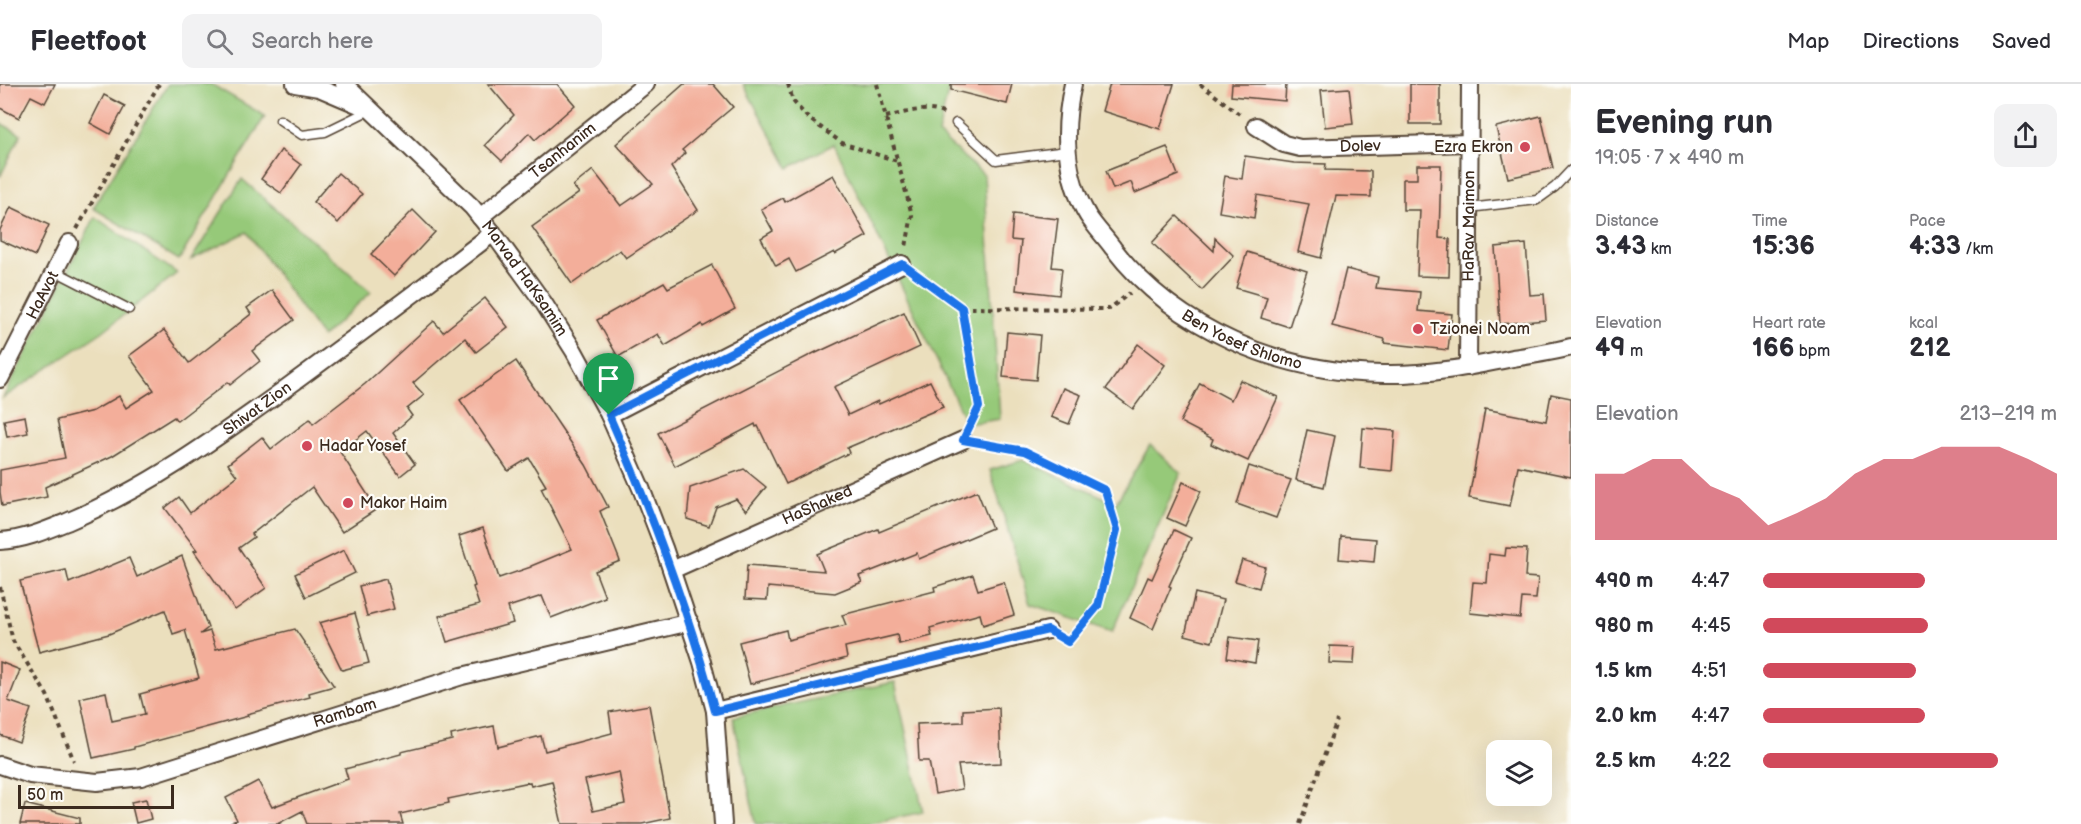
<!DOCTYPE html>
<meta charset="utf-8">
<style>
:root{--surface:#fff;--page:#f2f2f3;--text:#2b2b33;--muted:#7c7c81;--line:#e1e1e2;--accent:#d1495b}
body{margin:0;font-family:"Balsamiq Sans",sans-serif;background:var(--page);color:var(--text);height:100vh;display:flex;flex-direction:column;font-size:22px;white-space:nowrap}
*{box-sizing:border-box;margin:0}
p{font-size:20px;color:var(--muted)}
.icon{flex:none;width:33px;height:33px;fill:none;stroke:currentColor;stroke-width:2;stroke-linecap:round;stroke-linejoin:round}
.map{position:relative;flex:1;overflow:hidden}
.panel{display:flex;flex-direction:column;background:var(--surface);width:510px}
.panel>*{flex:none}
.fabs{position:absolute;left:1486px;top:656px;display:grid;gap:12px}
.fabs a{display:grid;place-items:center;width:66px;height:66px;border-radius:12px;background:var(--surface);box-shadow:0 6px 24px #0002;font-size:30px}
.scale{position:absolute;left:18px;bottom:15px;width:156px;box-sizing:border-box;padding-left:6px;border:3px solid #3b2a1e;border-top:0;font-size:16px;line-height:21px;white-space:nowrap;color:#3b2a1e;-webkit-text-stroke:4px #fdfcf7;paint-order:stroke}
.pin{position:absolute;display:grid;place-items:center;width:51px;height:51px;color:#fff;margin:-62px -26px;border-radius:50% 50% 50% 0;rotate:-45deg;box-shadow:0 0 6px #0007}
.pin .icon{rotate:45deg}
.round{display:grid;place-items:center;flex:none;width:63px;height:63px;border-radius:12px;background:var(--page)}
.headline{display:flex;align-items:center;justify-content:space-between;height:102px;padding:0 24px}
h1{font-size:33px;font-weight:700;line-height:45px}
.figures{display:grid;grid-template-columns:repeat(3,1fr);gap:9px;height:102px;padding:6px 24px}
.figures div{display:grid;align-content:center}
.figures b{font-size:26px;font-weight:700}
.figures small{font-size:16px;font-weight:400}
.figures p{font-size:16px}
.chart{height:168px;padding:12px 24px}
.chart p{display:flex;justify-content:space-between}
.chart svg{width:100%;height:108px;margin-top:6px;fill:var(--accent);opacity:.7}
ul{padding:0 24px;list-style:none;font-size:20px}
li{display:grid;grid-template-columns:96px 72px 1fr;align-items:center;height:45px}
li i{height:15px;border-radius:8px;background:var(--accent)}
header{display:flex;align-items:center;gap:36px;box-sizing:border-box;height:84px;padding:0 30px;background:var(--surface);border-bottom:2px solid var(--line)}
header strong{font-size:28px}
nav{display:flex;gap:33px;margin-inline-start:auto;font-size:21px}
.search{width:420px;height:54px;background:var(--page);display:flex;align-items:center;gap:15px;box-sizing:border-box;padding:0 21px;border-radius:12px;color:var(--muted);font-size:22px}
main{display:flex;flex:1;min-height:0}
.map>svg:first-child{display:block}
.green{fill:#96c979;stroke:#687a4c;stroke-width:1.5}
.building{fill:#f3ae9a;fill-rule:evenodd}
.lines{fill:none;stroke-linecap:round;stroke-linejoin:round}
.lane-casing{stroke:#554536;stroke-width:11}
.street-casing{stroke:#554536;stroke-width:20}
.path{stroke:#554536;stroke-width:4;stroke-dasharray:4.5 4.5;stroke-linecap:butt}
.lane{stroke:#fff;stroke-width:8}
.street{stroke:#fff;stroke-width:16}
.route-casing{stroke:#fff;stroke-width:12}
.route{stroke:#1a73e8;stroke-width:8}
.poi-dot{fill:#d1495b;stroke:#fdfcf7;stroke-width:2}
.labels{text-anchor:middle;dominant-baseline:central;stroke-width:4.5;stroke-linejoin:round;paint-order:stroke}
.street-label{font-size:16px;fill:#3b2a1e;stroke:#fdfcf7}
.poi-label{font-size:16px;fill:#3b2a1e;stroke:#fdfcf7;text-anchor:start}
</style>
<header>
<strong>Fleetfoot</strong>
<div class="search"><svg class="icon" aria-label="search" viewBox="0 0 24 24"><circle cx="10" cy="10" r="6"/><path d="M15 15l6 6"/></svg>Search here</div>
<nav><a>Map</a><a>Directions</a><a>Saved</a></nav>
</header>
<main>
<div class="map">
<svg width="1571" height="740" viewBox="0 0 1571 740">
<rect width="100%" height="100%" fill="#fdfcf7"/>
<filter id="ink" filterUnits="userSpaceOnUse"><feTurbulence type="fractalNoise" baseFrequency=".0167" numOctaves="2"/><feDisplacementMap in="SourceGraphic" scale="12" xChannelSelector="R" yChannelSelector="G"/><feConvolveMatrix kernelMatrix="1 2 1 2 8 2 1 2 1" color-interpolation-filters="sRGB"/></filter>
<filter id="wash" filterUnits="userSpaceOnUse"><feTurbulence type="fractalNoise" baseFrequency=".008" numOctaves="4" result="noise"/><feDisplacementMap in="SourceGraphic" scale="24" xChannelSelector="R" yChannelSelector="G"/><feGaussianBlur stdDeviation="1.35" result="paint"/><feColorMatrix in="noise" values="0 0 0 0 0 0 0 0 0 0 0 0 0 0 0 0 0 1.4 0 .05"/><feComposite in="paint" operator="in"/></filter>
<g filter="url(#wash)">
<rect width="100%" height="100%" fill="#ebdfbd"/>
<!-- green -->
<g class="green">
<path d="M 168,0 L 211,0 L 265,32 L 179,176 L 93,124 Z"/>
<path d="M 743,0 L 950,0 L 938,50 L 984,91 L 1000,335 L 967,340 L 834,60 L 789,84 Z"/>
<path d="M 0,39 L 21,50 L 0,93 Z"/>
<path d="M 242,95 L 371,208 L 322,253 L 247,148 L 191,176 Z"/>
<path d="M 95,133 L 177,189 L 102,248 L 3,314 Z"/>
<path d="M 1150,361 L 1181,389 L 1112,548 L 1030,520 L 990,386 L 1023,376 L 1116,419 Z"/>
<path d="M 895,598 L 923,728 L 866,740 L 756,740 L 733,633 Z"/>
</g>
<g id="blocks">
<!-- building -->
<g class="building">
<path d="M 0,0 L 55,0 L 45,19 L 31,12 L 19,34 L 0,24 Z"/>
<path d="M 488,0 L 557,0 L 575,21 L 535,56 L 529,49 L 502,77 L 485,61 L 514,31 Z"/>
<path d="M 684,0 L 713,0 L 733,23 L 682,66 L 685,69 L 671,83 L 698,126 L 626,174 L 620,166 L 572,200 L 532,143 L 579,109 L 573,102 L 593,86 L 621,122 L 653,100 L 616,60 Z"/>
<path d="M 951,0 L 1012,0 L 1007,20 L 951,6 Z"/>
<path d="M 1110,0 L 1174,0 L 1160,45 L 1102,27 Z"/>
<path d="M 1232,0 L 1286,0 L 1285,17 L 1231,12 Z"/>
<rect x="1410" y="0" width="30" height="40"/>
<path d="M 1349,4 L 1353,40 L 1325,43 L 1321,6 Z"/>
<path d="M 104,11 L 125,22 L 110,50 L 90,39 Z"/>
<path d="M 1541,32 L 1553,84 L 1508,94 L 1496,43 Z"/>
<path d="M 1167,63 L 1178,91 L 1135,109 L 1131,98 L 1113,105 L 1106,87 Z"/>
<path d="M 281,66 L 301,81 L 281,109 L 261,95 Z"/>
<path d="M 1245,72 L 1294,79 L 1326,80 L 1325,86 L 1371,87 L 1371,113 L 1336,112 L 1321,174 L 1298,168 L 1309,120 L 1257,111 L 1254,134 L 1219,128 L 1225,92 L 1242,95 Z"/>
<path d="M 1417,81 L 1441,81 L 1439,154 L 1450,155 L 1449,193 L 1417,192 L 1420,126 L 1403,126 L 1403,95 L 1417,95 Z"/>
<path d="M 338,89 L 362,110 L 338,139 L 313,118 Z"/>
<path d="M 833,91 L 867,152 L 835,170 L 834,168 L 796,188 L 789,175 L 776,182 L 761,154 L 773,147 L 761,125 L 783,114 L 785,118 Z"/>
<path d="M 11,123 L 49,141 L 35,172 L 0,156 L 0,146 Z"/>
<path d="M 413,126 L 435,148 L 394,192 L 371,170 Z"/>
<path d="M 1013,130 L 1058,135 L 1052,183 L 1062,184 L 1059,211 L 1016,206 L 1021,157 L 1011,156 Z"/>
<path d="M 1177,132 L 1214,167 L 1215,154 L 1234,172 L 1202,206 L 1152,159 Z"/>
<path d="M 1526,160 L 1530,211 L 1544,210 L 1546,236 L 1500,240 L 1495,163 Z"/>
<path d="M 1247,168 L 1307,187 L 1289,243 L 1261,234 L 1267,213 L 1236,204 Z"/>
<path d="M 712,181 L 735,225 L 703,243 L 702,240 L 665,262 L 658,250 L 618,273 L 597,236 L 664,198 L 668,204 Z"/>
<path d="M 1346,185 L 1378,193 L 1376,204 L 1420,208 L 1418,227 L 1452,230 L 1448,266 L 1384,259 L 1385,255 L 1332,242 Z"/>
<path d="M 272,206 L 294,236 L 252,267 L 260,277 L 230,301 L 228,298 L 177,337 L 174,333 L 112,372 L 45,403 L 47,413 L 2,422 L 0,408 L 0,386 L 65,374 L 57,336 L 93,327 L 119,312 L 126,324 L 154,306 L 129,272 L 164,246 L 189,279 L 251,230 L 247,224 Z"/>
<path d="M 485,214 L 508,243 L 476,268 L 465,254 L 413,299 L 424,311 L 407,325 L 412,332 L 393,349 L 415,380 L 400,392 L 367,347 L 340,368 L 377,425 L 342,448 L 312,403 L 252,450 L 254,453 L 239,464 L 266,504 L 235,526 L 194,467 L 197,466 L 165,424 L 179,413 L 190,429 L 237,392 L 228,380 L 262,353 L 271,365 L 310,335 L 313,340 L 365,300 L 434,237 L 443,248 Z"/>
<path d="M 904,228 L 920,263 L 834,303 L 848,331 L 878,317 L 879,320 L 930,297 L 943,323 L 847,364 L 849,369 L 786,400 L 758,342 L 756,343 L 755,340 L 675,382 L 658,349 L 816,268 L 816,269 Z"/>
<path d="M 1007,248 L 1040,251 L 1036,296 L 1003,293 Z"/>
<path d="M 1138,260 L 1165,281 L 1133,325 L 1106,305 Z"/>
<path d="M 516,277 L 586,381 L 608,423 L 600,427 L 620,477 L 595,487 L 605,513 L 551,534 L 542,512 L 508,523 L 513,539 L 447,558 L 439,532 L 479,521 L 473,503 L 475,502 L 459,452 L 483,444 L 499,494 L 531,483 L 531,482 L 572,465 L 541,404 L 546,402 L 529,374 L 508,387 L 460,316 Z"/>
<path d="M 1240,296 L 1278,313 L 1248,377 L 1211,360 L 1213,355 L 1180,338 L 1200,299 L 1231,316 Z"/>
<path d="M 1063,304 L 1081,311 L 1069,340 L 1051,333 Z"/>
<path d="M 1551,310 L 1571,314 L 1571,393 L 1518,382 L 1510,422 L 1469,414 L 1485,325 L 1546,337 Z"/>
<path d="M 25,332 L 28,349 L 7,353 L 4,336 Z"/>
<path d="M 1363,344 L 1395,347 L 1392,387 L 1360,384 Z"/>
<path d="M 1307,346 L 1335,352 L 1324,403 L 1296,396 Z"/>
<path d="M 1249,382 L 1291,396 L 1276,434 L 1237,420 Z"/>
<path d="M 744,385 L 766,403 L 746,427 L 736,415 L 716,423 L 709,442 L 687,435 L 690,404 Z"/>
<path d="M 1183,398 L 1201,407 L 1185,442 L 1167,434 Z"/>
<path d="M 977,407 L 992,444 L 919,475 L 917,469 L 859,492 L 862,498 L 835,509 L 768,503 L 767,516 L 745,515 L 747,481 L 824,487 L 817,470 L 878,445 L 879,448 Z"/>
<path d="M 1174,446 L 1191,454 L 1169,502 L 1171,503 L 1153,545 L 1130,534 L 1148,493 L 1152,495 Z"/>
<path d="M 1341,452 L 1376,455 L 1374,478 L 1339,475 Z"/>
<path d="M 1506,464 L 1527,465 L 1525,493 L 1538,494 L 1536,515 L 1522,514 L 1520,534 L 1470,529 L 1473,498 L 1487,499 L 1489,470 L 1505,472 Z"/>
<path d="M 344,466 L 355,489 L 306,513 L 295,490 Z"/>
<path d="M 182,472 L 208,544 L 200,550 L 210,547 L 216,565 L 295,545 L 334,602 L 309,609 L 310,613 L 247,630 L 248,632 L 134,663 L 134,665 L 93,674 L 80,614 L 106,608 L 112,637 L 145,630 L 140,610 L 199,594 L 185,546 L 173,550 L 165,526 L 109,550 L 39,568 L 20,497 L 66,486 L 69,499 L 129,474 L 137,493 Z"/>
<path d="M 1242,476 L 1265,483 L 1259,504 L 1235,497 Z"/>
<path d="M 973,491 L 978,506 L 1004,498 L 1014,531 L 983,541 L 980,530 L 930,544 L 932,552 L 899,560 L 897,551 L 845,563 L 847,574 L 750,600 L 739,558 L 786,546 L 788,556 L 846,541 L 842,531 L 935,507 L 934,503 Z"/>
<path d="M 386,495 L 394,525 L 367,532 L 359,502 Z"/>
<path d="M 1195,509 L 1223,516 L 1212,558 L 1185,551 Z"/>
<path d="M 355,529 L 369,579 L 342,586 L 319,539 Z"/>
<path d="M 1230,553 L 1258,557 L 1255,579 L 1227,574 Z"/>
<path d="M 1330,562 L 1355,563 L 1354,580 L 1329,579 Z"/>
<path d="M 0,578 L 20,586 L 8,617 L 31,625 L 19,658 L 0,651 Z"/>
<path d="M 649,621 L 670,734 L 642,740 L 562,740 L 552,697 L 531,702 L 530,698 L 448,715 L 449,719 L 400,730 L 403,740 L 307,740 L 302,727 L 279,739 L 280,740 L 232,740 L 231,738 L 237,736 L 226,714 L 258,697 L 272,723 L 348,695 L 345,685 L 401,670 L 401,668 L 452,656 L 451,651 L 494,642 L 498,663 L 541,652 L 545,667 L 612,649 L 609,628 ZM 619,688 L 625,720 L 593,727 L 585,696 Z"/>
<path d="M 999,624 L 1001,679 L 958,681 L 962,705 L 935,710 L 929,677 L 919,677 L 917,640 L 963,638 L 963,626 Z"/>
<path d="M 146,715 L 151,735 L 136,739 L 131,718 Z"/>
<path d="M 25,720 L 80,734 L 80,740 L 20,740 Z"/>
</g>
</g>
</g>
<g filter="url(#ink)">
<use href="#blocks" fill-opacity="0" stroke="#554536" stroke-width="1.5"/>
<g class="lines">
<defs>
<g id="lane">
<path d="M 280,36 L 302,51 L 325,48 L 370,26"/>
<path d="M 956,39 L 996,76 L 1067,67"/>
<path d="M 1469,124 L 1537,116 L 1555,103 L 1571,86"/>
<path d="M 55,187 L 129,225"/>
</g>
<g id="street">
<path d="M 295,0 L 319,4 L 359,21"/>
<path id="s1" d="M 344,0 L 472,123 L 493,149 L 543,218 L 574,267 L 609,331 L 641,404 L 664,464 L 702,578 L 715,627 L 723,740"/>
<path id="s2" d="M 1073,0 C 1063,44 1064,92 1088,132 C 1095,143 1105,153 1113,164 C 1176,246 1281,289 1383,290 C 1427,291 1470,283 1513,274 C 1532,271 1552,268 1571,263"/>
<path id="s3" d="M 1256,42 L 1284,60 L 1300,64 L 1469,59"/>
<path id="s4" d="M 480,133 L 646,0"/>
<path id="s5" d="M 1468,283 L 1470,0"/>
<path id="s6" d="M 0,295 L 69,159"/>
<path d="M 609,331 L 902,180"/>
<path id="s7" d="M 0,457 C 24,456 47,446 69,437 C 147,404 214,356 282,307 C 353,255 424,203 493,149"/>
<path id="s8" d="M 672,486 L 963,356"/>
<path d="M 715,627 L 1048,546"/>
<path id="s9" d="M 0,681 L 30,691 L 97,698 L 141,693 L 462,592 L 690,538"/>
</g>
</defs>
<!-- lane casing -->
<use href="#lane" class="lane-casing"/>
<!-- street casing -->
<use href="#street" class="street-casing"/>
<!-- path -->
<g class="path">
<path d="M 788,0 L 793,17 L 808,34 L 842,59 L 897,77"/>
<path d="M 877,0 L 912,131 L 906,163"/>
<path d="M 1200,0 L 1242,32"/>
<path d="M 886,33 C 905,29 929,20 946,31"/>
<path d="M 77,145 L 159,0"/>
<path d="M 916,190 L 962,224 L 979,323 L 970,342"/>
<path d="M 962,224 L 1109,225 L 1130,209"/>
<path d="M 979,359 L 1025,367 L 1105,406 L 1117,445 L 1098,522 L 1068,558 L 1062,554"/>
<path d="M 0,503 L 13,557 L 47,611 L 74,677"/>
<path d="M 1300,740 L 1337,636"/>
</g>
<!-- lane -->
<use href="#lane" class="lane"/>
<!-- street -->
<use href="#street" class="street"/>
</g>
</g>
<g class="lines" filter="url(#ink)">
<defs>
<path id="route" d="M 902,180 L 962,224 L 979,323 L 963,356 L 1025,367 L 1105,406 L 1117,446 L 1098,522 L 1068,558 L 1048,546 L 715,627 C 688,525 651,427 609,331 Z"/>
</defs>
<!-- route casing -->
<use href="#route" class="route-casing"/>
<!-- route -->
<use href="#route" class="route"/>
</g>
<!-- markers -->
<g class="poi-dot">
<circle cx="1525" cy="63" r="6"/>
<circle cx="1418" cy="245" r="6"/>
<circle cx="307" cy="362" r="6"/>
<circle cx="348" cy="419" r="6"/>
</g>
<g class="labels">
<!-- street labels -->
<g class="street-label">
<text stroke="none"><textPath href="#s3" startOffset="110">Dolev</textPath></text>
<text stroke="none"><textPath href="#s4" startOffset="106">Tsanhanim</textPath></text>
<text stroke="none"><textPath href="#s5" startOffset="141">HaRav Maimon</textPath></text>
<text stroke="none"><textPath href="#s1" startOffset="266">Marvad HaKsamim</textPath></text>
<text stroke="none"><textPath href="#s6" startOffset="94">HaAvot</textPath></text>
<text stroke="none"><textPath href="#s2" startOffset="338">Ben Yosef Shlomo</textPath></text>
<text stroke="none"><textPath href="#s7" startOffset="292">Shivat Zion</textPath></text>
<text stroke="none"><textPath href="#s8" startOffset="159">HaShaked</textPath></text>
<text stroke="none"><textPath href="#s9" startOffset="357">Rambam</textPath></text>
</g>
<!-- poi labels -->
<g class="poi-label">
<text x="1513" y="63" text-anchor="end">Ezra Ekron</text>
<text x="1430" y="245">Tzionei Noam</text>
<text x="319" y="362">Hadar Yosef</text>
<text x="360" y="419">Makor Haim</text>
</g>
</g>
</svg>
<div class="fabs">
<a><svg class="icon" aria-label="layers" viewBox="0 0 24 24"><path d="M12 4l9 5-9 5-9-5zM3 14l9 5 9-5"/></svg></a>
</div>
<div class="scale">50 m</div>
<div class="pin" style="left:609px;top:331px;background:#1e9e55"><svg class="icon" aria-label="arrive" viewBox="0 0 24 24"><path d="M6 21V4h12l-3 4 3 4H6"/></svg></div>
</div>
<section class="panel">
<div class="headline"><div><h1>Evening run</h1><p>19:05 · 7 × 490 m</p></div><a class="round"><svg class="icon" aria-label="share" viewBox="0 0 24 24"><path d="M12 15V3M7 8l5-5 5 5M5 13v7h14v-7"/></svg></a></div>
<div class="figures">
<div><p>Distance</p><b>3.43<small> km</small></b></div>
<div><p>Time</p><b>15:36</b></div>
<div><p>Pace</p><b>4:33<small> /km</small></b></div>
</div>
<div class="figures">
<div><p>Elevation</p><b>49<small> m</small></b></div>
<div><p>Heart rate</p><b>166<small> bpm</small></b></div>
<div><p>kcal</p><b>212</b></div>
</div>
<div class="chart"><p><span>Elevation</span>213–219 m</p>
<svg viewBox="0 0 160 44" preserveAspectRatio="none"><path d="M0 44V17L10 17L20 11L30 11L40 22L50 27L60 38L70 33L80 27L90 17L100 11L110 11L120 6L130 6L140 6L150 11L160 17V44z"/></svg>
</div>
<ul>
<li><b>490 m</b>4:47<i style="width:55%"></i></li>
<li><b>980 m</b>4:45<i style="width:56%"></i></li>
<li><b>1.5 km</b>4:51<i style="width:52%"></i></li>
<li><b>2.0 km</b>4:47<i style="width:55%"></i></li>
<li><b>2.5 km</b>4:22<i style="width:80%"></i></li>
</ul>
</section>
</main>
